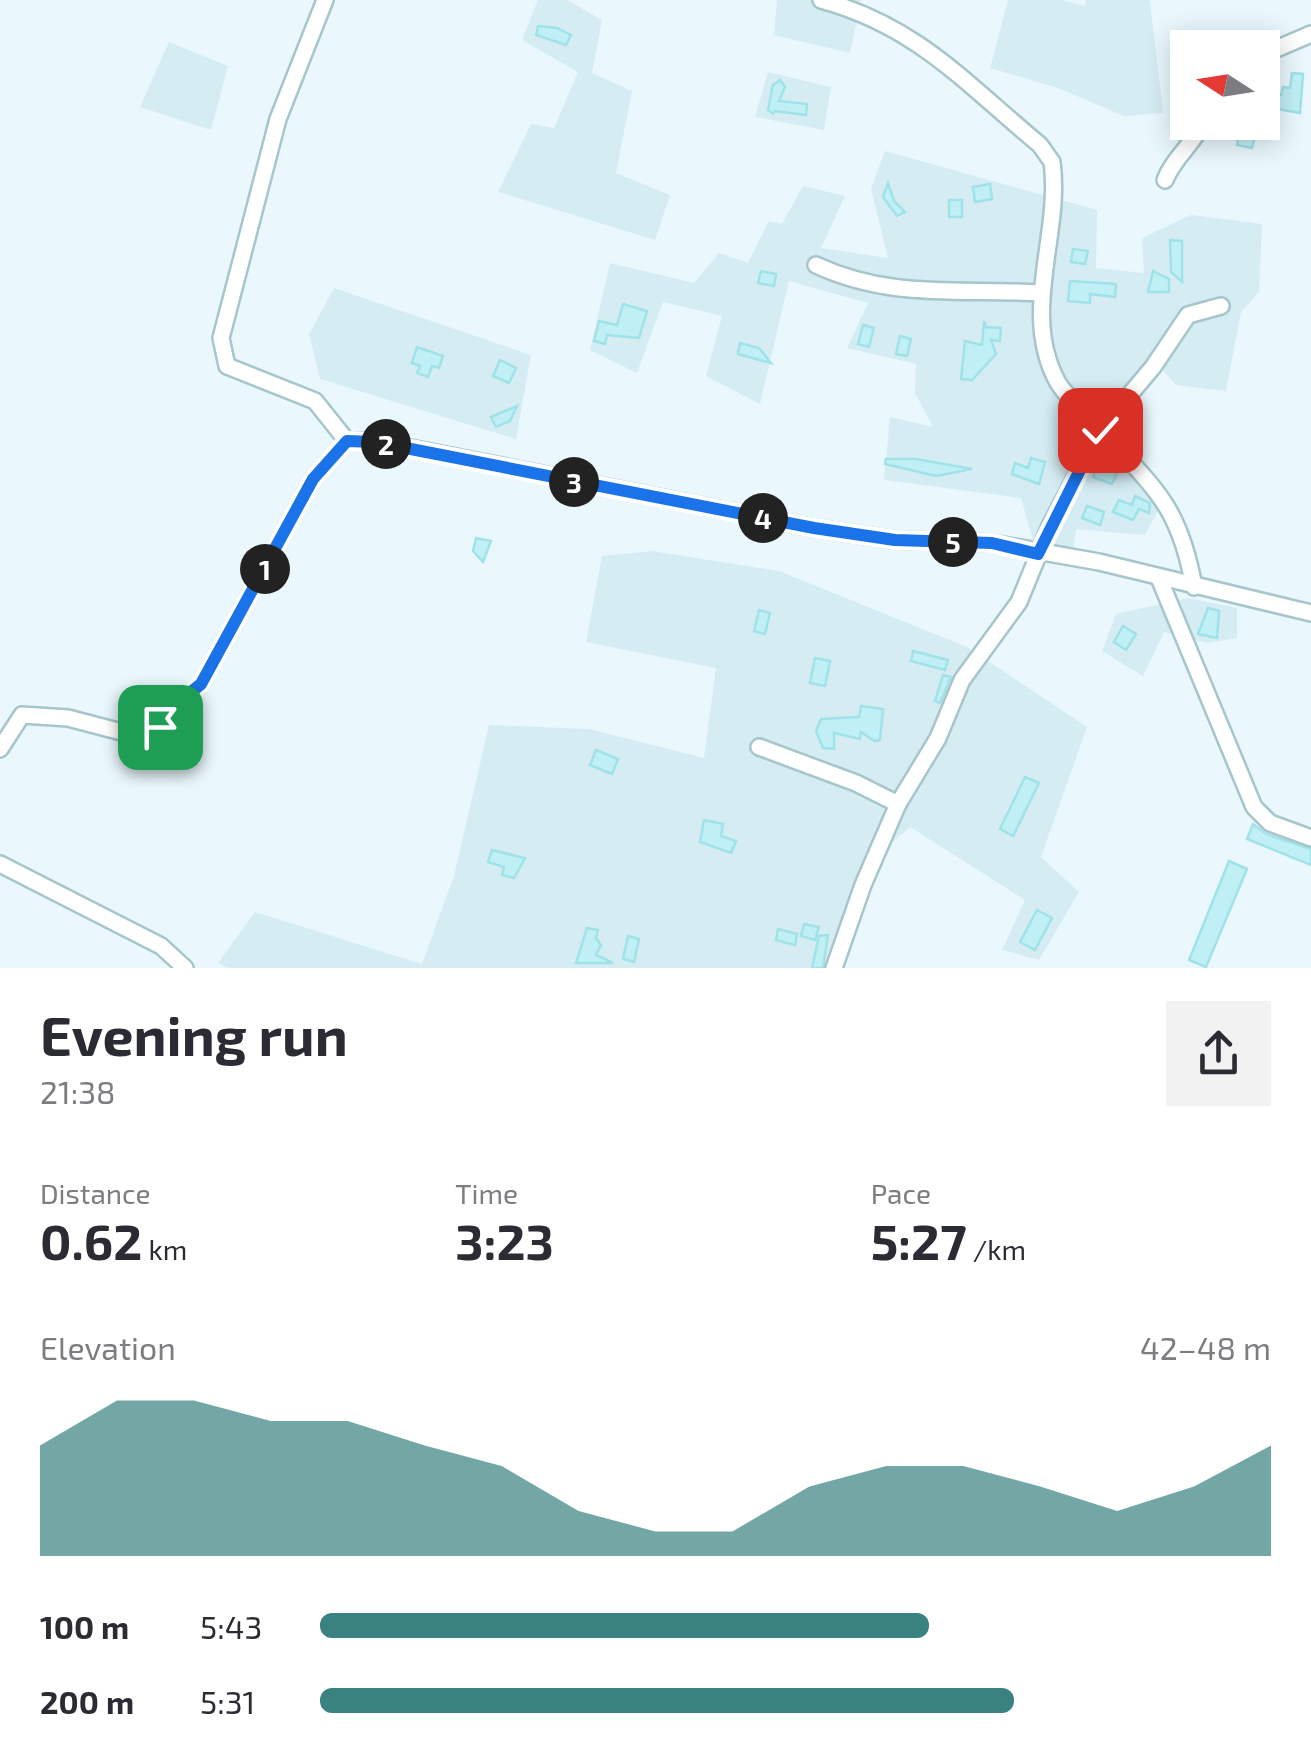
<!DOCTYPE html>
<meta charset="utf-8">
<style>
:root{--surface:#fff;--page:#f2f2f3;--text:#2b2b33;--muted:#7c7c81;--accent:#398280}
body{margin:0;font-family:"Exo 2",sans-serif;background:var(--page);color:var(--text);height:100vh;display:flex;flex-direction:column;font-size:38px;white-space:nowrap}
*{box-sizing:border-box;margin:0}
p{font-size:32px;color:var(--muted)}
.icon{flex:none;width:55px;height:55px;fill:none;stroke:currentColor;stroke-width:2;stroke-linecap:round;stroke-linejoin:round}
.map{position:relative;height:968px;overflow:hidden}
.side{display:flex;flex-direction:column;background:var(--surface);flex:1}
.side>*{flex:none}
.needle{width:65px;rotate:282deg}
.controls{position:absolute;left:1170px;top:30px;display:grid;gap:20px}
.controls a{display:grid;place-items:center;width:110px;height:110px;border-radius:0px;background:var(--surface);box-shadow:0 5px 25px #0003;font-size:50px}
.pin{position:absolute;display:grid;place-items:center;width:85px;height:85px;color:#fff;margin:-42px;border-radius:20px;box-shadow:0 5px 15px #0006}
.km{position:absolute;width:50px;height:50px;margin:-25px;border-radius:50%;background:#222;color:#fff;font-size:28px;line-height:50px;text-align:center}
.round{display:grid;place-items:center;flex:none;width:105px;height:105px;border-radius:0px;background:var(--page)}
.headline{display:flex;align-items:center;justify-content:space-between;height:170px;padding:0 40px}
h1{font-size:55px;font-weight:700;line-height:75px}
.metrics{display:grid;grid-template-columns:repeat(3,1fr);gap:15px;height:170px;padding:10px 40px}
.metrics div{display:grid;align-content:center}
.metrics b{font-size:50px;font-weight:700}
.metrics small{font-size:28px;font-weight:400}
.metrics p{font-size:28px}
.chart{height:280px;padding:20px 40px}
.chart p{display:flex;justify-content:space-between}
.chart svg{width:100%;height:180px;margin-top:10px;fill:var(--accent);opacity:.7}
ul{padding:0 40px;list-style:none;font-size:32px}
li{display:grid;grid-template-columns:160px 120px 1fr;align-items:center;height:75px}
li i{height:25px;border-radius:12px;background:var(--accent)}
.map>svg:first-child{display:block}
.residential{fill:#d5ecf3}
.building{fill:#c0f0f5;stroke:#9fe3e8;stroke-width:2.5}
.lines{fill:none;stroke-linecap:round;stroke-linejoin:round}
.street-casing{stroke:#a6c6cb;stroke-width:20}
.street{stroke:#fff;stroke-width:15}
.route-casing{stroke:#fff;stroke-width:20}
.route{stroke:#1a73e8;stroke-width:12}
</style>
<div class="map">
<svg width="1311" height="968" viewBox="0 0 1311 968">
<rect width="100%" height="100%" fill="#eaf8fe"/>
<!-- residential -->
<g class="residential">
<path d="M 538,0 L 567,0 L 602,20 L 592,73 L 632,91 L 616,173 L 670,195 L 655,240 L 498,192 L 531,124 L 554,128 L 578,72 L 522,40 Z"/>
<path d="M 777,0 L 861,0 L 850,53 L 774,35 Z"/>
<path d="M 1008,0 L 1061,0 L 1085,6 L 1086,0 L 1150,0 L 1163,113 L 1124,116 L 1058,88 L 990,68 Z"/>
<path d="M 169,42 L 228,66 L 211,130 L 140,107 Z"/>
<path d="M 768,72 L 831,87 L 824,130 L 755,117 Z"/>
<path d="M 885,151 L 1097,210 L 1096,268 L 1144,273 L 1142,238 L 1191,215 L 1262,224 L 1259,292 L 1241,312 L 1226,391 L 1176,385 L 1150,356 L 1112,453 L 1160,507 L 1145,535 L 1076,529 L 1073,549 L 1034,544 L 1021,498 L 884,480 L 890,417 L 933,427 L 915,393 L 916,364 L 847,348 L 868,303 L 789,281 L 760,404 L 706,376 L 722,316 L 663,302 L 637,373 L 590,350 L 610,263 L 694,283 L 719,253 L 748,263 L 769,221 L 782,224 L 803,186 L 845,196 L 821,248 L 888,258 L 871,189 Z"/>
<path d="M 334,288 L 531,355 L 516,439 L 320,379 L 309,334 Z"/>
<path d="M 652,551 L 779,571 L 967,647 L 1087,727 L 1041,857 L 1079,892 L 1039,960 L 1002,950 L 1025,900 L 910,827 L 859,871 L 829,968 L 229,968 L 218,963 L 255,912 L 422,964 L 454,876 L 489,725 L 589,729 L 704,758 L 716,668 L 586,642 L 602,556 Z"/>
<path d="M 1188,598 L 1237,608 L 1237,638 L 1207,643 L 1164,632 L 1143,676 L 1102,651 L 1116,614 Z"/>
</g>
<!-- building -->
<g class="building">
<path d="M 538,26 L 557,28 L 571,35 L 566,45 L 536,35 Z"/>
<path d="M 1292,73 L 1303,74 L 1300,113 L 1262,106 L 1262,94 L 1281,95 L 1283,87 L 1290,88 Z"/>
<path d="M 780,80 L 785,87 L 779,101 L 807,104 L 806,115 L 775,111 L 773,114 L 768,110 L 773,85 Z"/>
<path d="M 1241,122 L 1259,122 L 1252,148 L 1237,145 Z"/>
<path d="M 888,183 L 894,201 L 905,212 L 897,216 L 883,197 Z"/>
<path d="M 990,184 L 992,199 L 975,202 L 973,187 Z"/>
<rect x="949" y="200" width="13" height="17"/>
<path d="M 1170,240 L 1182,241 L 1182,282 L 1171,272 Z"/>
<path d="M 1073,249 L 1088,251 L 1085,264 L 1071,262 Z"/>
<path d="M 761,271 L 776,274 L 774,286 L 758,283 Z"/>
<path d="M 1153,271 L 1169,279 L 1169,292 L 1148,292 Z"/>
<path d="M 1070,281 L 1116,284 L 1115,297 L 1090,294 L 1090,303 L 1068,301 Z"/>
<path d="M 623,304 L 647,311 L 639,338 L 607,335 L 605,344 L 594,341 L 599,321 L 617,325 Z"/>
<path d="M 984,321 L 986,327 L 1001,328 L 1000,341 L 991,340 L 996,354 L 972,380 L 961,379 L 965,341 L 982,345 Z"/>
<path d="M 863,325 L 874,328 L 869,347 L 858,344 Z"/>
<path d="M 900,336 L 911,339 L 907,356 L 896,354 Z"/>
<path d="M 740,343 L 759,348 L 771,363 L 738,354 Z"/>
<path d="M 417,347 L 443,356 L 439,368 L 432,366 L 428,377 L 417,373 L 420,366 L 412,363 Z"/>
<path d="M 500,360 L 516,368 L 509,383 L 493,376 Z"/>
<path d="M 517,406 L 510,421 L 496,427 L 491,417 Z"/>
<path d="M 1031,458 L 1045,462 L 1039,484 L 1012,474 L 1015,463 L 1028,468 Z"/>
<path d="M 886,459 L 916,459 L 972,469 L 936,476 L 885,464 Z"/>
<path d="M 1098,463 L 1118,471 L 1112,484 L 1093,477 Z"/>
<path d="M 1135,496 L 1150,503 L 1149,513 L 1139,509 L 1133,520 L 1113,512 L 1119,500 L 1132,505 Z"/>
<path d="M 1087,506 L 1104,512 L 1100,525 L 1082,518 Z"/>
<path d="M 476,538 L 491,541 L 483,562 L 473,551 Z"/>
<path d="M 1208,608 L 1219,611 L 1217,638 L 1198,634 Z"/>
<path d="M 759,610 L 770,613 L 765,634 L 754,631 Z"/>
<path d="M 1123,626 L 1136,634 L 1126,650 L 1114,642 Z"/>
<path d="M 913,651 L 948,660 L 945,670 L 911,661 Z"/>
<path d="M 815,658 L 830,661 L 825,686 L 810,683 Z"/>
<path d="M 943,675 L 951,677 L 940,703 L 935,701 Z"/>
<path d="M 861,706 L 883,709 L 880,740 L 874,741 L 861,732 L 860,739 L 834,733 L 834,749 L 823,748 L 816,731 L 821,719 L 859,717 Z"/>
<path d="M 596,750 L 618,759 L 612,774 L 590,765 Z"/>
<path d="M 1025,777 L 1039,783 L 1013,836 L 1000,829 Z"/>
<path d="M 704,820 L 723,824 L 721,836 L 736,841 L 731,853 L 700,842 Z"/>
<path d="M 1253,824 L 1266,834 L 1311,849 L 1311,865 L 1247,839 Z"/>
<path d="M 492,850 L 525,858 L 514,878 L 502,875 L 504,867 L 488,862 Z"/>
<path d="M 1229,861 L 1247,869 L 1206,967 L 1189,960 Z"/>
<path d="M 1037,910 L 1052,918 L 1035,950 L 1020,942 Z"/>
<path d="M 804,924 L 819,927 L 815,940 L 801,936 Z"/>
<path d="M 587,928 L 598,930 L 596,938 L 601,945 L 596,955 L 613,963 L 576,963 Z"/>
<path d="M 778,929 L 797,934 L 795,945 L 776,940 Z"/>
<path d="M 828,935 L 823,968 L 812,968 L 819,936 Z"/>
<path d="M 628,936 L 639,939 L 634,962 L 623,959 Z"/>
</g>
<g class="lines">
<defs>
<g id="street">
<path d="M 325,0 L 278,119 L 221,338 L 227,366 L 315,401 L 347,441"/>
<path d="M 821,0 C 917,26 965,83 1040,145 L 1052,162 C 1062,233 1020,312 1057,381 C 1065,396 1082,409 1093,421 C 1149,485 1178,498 1194,587"/>
<path d="M 1262,55 L 1311,34"/>
<path d="M 1165,180 C 1173,159 1193,144 1204,122"/>
<path d="M 816,265 C 891,300 960,288 1041,293"/>
<path d="M 1159,578 L 1254,807 L 1270,823 L 1311,838"/>
<path d="M 759,747 L 856,783 L 898,804"/>
<path d="M 0,749 L 22,715 L 68,718 L 133,735 L 160,727 L 174,707 L 201,684 L 313,479 L 347,441 L 375,441 L 814,528 L 895,540 L 992,543 L 1099,562 L 1311,613"/>
<path d="M 0,864 L 161,946 L 185,968"/>
<path d="M 834,968 L 863,885 L 898,804 L 938,738 L 962,680 L 1019,602 L 1050,526 L 1100,430 L 1153,367 L 1188,315 L 1221,306"/>
</g>
</defs>
<!-- street casing -->
<use href="#street" class="street-casing"/>
<!-- street -->
<use href="#street" class="street"/>
</g>
<g class="lines">
<defs>
<path id="route" d="M 160,727 L 174,706 L 201,684 L 313,479 L 347,441 L 375,442 L 814,528 L 895,540 L 992,543 L 1038,554 L 1100,430"/>
</defs>
<!-- route casing -->
<use href="#route" class="route-casing"/>
<!-- route -->
<use href="#route" class="route"/>
</g>
</svg>
<div class="controls">
<a><svg class="needle" viewBox="-14 -14 28 28"><path d="M0-13l5 13h-10z" fill="#e53935"/><path d="M0 13l5-13h-10z" fill="#7c7c81"/></svg></a>
</div>
<div class="pin" style="left:160px;top:727px;background:#1e9e55"><svg class="icon" aria-label="arrive" viewBox="0 0 24 24"><path d="M6 21V4h12l-3 4 3 4H6"/></svg></div>
<div class="pin" style="left:1100px;top:430px;background:#d93025"><svg class="icon" aria-label="check" viewBox="0 0 24 24"><path d="M5 12l5 5 9-10"/></svg></div>
<b class="km" style="left:265px;top:569px">1</b>
<b class="km" style="left:386px;top:444px">2</b>
<b class="km" style="left:574px;top:482px">3</b>
<b class="km" style="left:763px;top:518px">4</b>
<b class="km" style="left:953px;top:542px">5</b>
</div>
<section class="side">
<div class="headline"><div><h1>Evening run</h1><p>21:38</p></div><a class="round"><svg class="icon" aria-label="share" viewBox="0 0 24 24"><path d="M12 15V3M7 8l5-5 5 5M5 13v7h14v-7"/></svg></a></div>
<div class="metrics">
<div><p>Distance</p><b>0.62<small> km</small></b></div>
<div><p>Time</p><b>3:23</b></div>
<div><p>Pace</p><b>5:27<small> /km</small></b></div>
</div>
<div class="chart"><p><span>Elevation</span>42–48 m</p>
<svg viewBox="0 0 160 44" preserveAspectRatio="none"><path d="M0 44V17L10 6L20 6L30 11L40 11L50 17L60 22L70 33L80 38L90 38L100 27L110 22L120 22L130 27L140 33L150 27L160 17V44z"/></svg>
</div>
<ul>
<li><b>100 m</b>5:43<i style="width:64%"></i></li>
<li><b>200 m</b>5:31<i style="width:73%"></i></li>
</ul>
</section>
